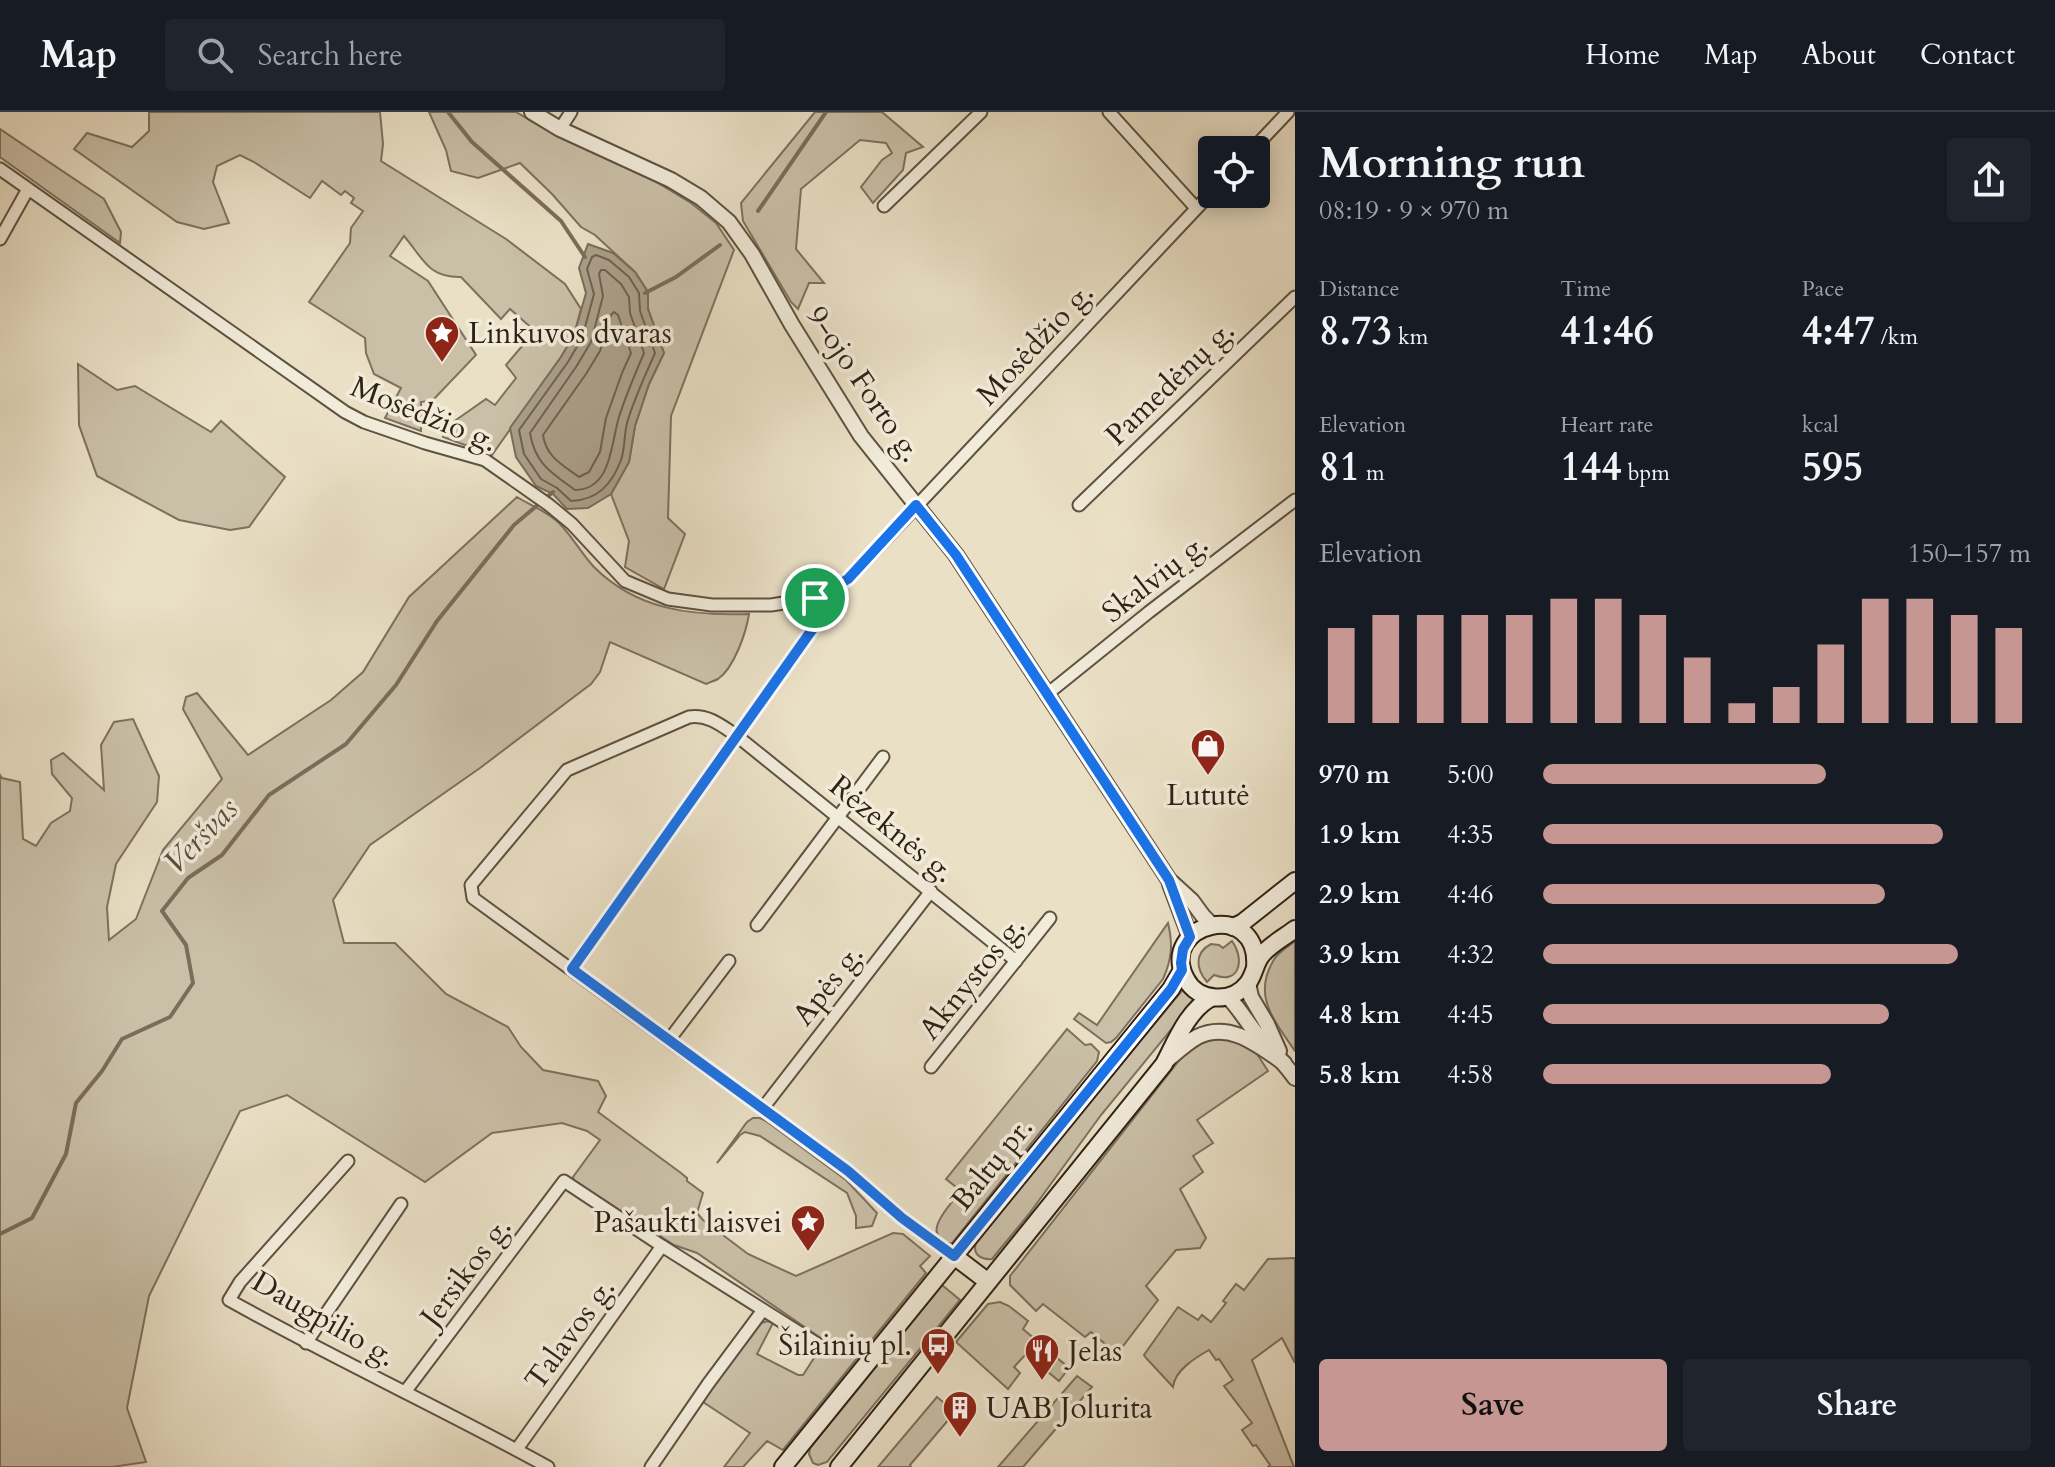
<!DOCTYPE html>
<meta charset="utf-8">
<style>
:root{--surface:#171b24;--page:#20242c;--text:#f1f3f6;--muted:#9ea1a6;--line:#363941;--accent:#c59692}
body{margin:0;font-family:Cardo,serif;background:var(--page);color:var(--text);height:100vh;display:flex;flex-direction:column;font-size:30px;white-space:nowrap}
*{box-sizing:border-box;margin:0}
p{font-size:26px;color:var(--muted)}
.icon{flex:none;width:44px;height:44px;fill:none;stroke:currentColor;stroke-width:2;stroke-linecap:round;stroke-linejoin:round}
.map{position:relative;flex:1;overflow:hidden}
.side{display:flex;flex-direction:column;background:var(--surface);width:760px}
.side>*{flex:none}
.buttons{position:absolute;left:1198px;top:24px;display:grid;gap:16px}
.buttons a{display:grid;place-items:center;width:72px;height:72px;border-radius:8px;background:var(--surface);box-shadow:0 4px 20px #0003;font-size:40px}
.pin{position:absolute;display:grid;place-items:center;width:68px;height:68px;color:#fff;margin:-34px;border:4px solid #fff;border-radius:50%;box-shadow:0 2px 8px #0007}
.round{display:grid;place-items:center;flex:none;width:84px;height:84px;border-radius:8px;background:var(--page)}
.head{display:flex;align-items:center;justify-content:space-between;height:136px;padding:0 24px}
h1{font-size:44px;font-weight:700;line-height:60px}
.figures{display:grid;grid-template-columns:repeat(3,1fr);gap:12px;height:136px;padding:8px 24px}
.figures div{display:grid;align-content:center}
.figures b{font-size:40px;font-weight:700}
.figures small{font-size:22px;font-weight:400}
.figures p{font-size:22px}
.chart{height:224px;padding:16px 24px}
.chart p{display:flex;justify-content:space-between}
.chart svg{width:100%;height:144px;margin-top:8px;stroke:var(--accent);stroke-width:6}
.button{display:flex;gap:16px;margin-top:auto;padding:16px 24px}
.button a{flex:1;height:92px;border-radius:8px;background:var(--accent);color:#111;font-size:32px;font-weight:700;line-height:92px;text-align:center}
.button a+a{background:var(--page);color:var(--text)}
ul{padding:0 24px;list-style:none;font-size:26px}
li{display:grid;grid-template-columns:128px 96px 1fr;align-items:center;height:60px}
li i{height:20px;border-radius:10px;background:var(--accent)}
header{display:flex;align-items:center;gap:48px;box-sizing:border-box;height:112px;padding:0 40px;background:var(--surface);border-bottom:2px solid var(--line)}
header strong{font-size:38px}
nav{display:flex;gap:44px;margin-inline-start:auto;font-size:28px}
.search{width:560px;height:72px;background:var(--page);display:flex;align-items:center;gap:20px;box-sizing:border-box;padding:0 28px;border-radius:8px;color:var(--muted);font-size:30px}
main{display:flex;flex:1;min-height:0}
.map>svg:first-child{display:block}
.green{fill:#cac0a8;stroke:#7d705e;stroke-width:2}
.water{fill:#ab9f8a;stroke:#7a6d5b;stroke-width:2}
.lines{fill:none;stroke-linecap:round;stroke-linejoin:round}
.shore{stroke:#6e6050;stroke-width:2}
.stream{stroke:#7a6d5b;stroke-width:4}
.minor-casing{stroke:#5e5141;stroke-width:15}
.tertiary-casing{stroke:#5e5141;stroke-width:18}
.secondary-casing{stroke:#302115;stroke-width:20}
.minor{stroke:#f1ebda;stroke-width:11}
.tertiary{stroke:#f1ebda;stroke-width:14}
.secondary{stroke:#f1ebda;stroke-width:16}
.route-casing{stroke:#fff;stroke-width:16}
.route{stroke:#1a73e8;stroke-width:10}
.labels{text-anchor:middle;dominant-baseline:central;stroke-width:7;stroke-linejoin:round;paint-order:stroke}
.poi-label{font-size:30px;fill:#302115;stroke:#f1ebda;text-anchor:start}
.street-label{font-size:30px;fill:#302115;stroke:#f1ebda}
.water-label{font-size:32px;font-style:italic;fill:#5b4d3e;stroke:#f1ebda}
</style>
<header>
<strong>Map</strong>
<div class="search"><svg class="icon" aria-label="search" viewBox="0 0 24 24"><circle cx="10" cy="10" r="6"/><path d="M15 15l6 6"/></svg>Search here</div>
<nav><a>Home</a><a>Map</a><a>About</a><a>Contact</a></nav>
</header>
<main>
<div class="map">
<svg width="1295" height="1355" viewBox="0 0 1295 1355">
<rect width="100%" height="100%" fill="#eae0c6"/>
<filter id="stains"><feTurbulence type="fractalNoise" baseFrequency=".0025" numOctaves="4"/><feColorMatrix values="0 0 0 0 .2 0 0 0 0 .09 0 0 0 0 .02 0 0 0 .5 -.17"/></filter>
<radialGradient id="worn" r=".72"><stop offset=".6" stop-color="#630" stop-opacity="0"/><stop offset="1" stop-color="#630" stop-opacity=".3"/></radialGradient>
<!-- green -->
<g class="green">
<path d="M 149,0 L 380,0 L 383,32 L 381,49 L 506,127 L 565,172 L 581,197 L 574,223 L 561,245 L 492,343 L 443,325 L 446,315 L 486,287 L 495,293 L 516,266 L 506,253 L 535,219 L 510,197 L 501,207 L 461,165 C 428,166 423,146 404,124 L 390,144 L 428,169 L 476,243 L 433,288 L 421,290 L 421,319 L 385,306 L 401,276 L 374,262 L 366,241 L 365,226 L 309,190 L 350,131 L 351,116 L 363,99 L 351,91 L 354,86 L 345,79 L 341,83 L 322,69 L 310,86 L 254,50 L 240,43 L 217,54 L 213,70 L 229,111 L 204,117 L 177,110 L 74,37 L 87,21 L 132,35 L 149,19 Z"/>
<path d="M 429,0 L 516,0 L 533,10 L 598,40 L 653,68 L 691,91 L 716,111 L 734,138 L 671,304 L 668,406 L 685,422 L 664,477 L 625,455 L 629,429 L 611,382 L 629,350 L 635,314 L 649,272 L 664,241 L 648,197 L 648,180 L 635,160 L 595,123 L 581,115 L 552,82 L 520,51 L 478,66 L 451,59 L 446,38 Z"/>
<path d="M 815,0 L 882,0 L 923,35 L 906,41 L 903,58 L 873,91 L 861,75 L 882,48 L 892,41 L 886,31 L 860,28 L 801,77 L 796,137 L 824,171 L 809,171 L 798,197 L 791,190 L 743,109 L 741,91 Z"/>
<path d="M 0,17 L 104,87 L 121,120 L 120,131 L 0,45 Z"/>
<path d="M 78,252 L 117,278 L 135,274 L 211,320 L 221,309 L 285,365 L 249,415 L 230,418 L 179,408 L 97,364 L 79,313 Z"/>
<path d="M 517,385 C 530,393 548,400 559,411 C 572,424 581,441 594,455 C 637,498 691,504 749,502 C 746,521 734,556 718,567 C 714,569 710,570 706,572 L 610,530 L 600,560 L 591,572 L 480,656 L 370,733 L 333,788 L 344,831 L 395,831 L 446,882 L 508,915 L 521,935 L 543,958 L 598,969 L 606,984 L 598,1000 L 681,1061 L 687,1066 L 687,1069 L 703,1081 L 697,1101 L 703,1108 L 748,1142 L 796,1164 L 893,1121 L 903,1122 L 930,1144 L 920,1154 L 926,1161 L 783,1338 L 767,1329 L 743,1355 L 724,1355 L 750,1321 L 700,1288 L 755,1217 L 761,1211 L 768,1209 L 773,1211 L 757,1242 L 798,1263 L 803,1263 L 825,1229 L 697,1141 L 674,1133 L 574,1069 L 573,1065 L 600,1028 L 587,1019 L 562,1011 L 492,1021 L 425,1070 L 287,983 L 240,999 L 149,1184 L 127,1296 L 146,1350 L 112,1355 L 0,1355 L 0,663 L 2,666 L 20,670 L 23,727 L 36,734 L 51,711 L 70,699 L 72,686 L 52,662 L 51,648 L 63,641 L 104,678 L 101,633 L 114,610 L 133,607 L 159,664 L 157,690 L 116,752 L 107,795 L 109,828 L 136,807 L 163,738 L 222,667 L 183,597 L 186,585 L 197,581 L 248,643 L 331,588 L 363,560 L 409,485 Z"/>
<path d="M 1168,811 C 1173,832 1172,847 1163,867 L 1116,926 L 1111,930 L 1106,931 L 1074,907 L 1079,901 L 1097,913 Z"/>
<path d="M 1232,829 C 1245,847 1240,873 1214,863 L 1207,870 C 1196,857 1194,841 1211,832 L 1219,833 L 1223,836 Z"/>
<path d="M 1295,829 L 1295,939 C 1274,908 1251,883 1275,846 C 1280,839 1289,834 1295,829 Z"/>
<path d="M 1185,875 L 1197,886 L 1101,1003 L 1029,1102 L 996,1142 L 992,1147 C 982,1148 972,1143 976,1131 L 1075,1008 Z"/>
<path d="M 1067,917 L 1085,933 L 1091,932 L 1099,940 L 1097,949 L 952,1131 L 946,1131 C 942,1128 938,1125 937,1121 C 933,1110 954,1088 961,1079 L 946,1067 Z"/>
<path d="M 1210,927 L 1231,927 L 1257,942 L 1268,959 L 1197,1008 L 1213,1031 L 1193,1044 L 1203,1060 L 1180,1077 L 1206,1126 L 1200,1136 L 1176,1138 L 1146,1174 L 1158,1188 L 1117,1242 L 1091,1220 L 1085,1225 L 1043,1192 L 1036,1199 L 1010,1173 L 1010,1164 L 1185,941 Z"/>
<path d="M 753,1006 L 760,1006 L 766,1009 L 846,1068 L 877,1101 L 872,1114 L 856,1116 L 856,1104 L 847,1081 L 760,1024 L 745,1020 L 740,1023 L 717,1051 L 747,1010 Z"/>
<path d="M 1295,1146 L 1295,1251 L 1282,1226 L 1252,1248 L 1294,1355 L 1268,1355 L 1270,1353 L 1256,1333 L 1253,1334 L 1242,1318 L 1252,1311 L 1224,1274 L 1233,1268 L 1219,1247 L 1216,1248 L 1209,1238 C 1195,1246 1175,1258 1173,1275 L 1146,1246 L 1144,1243 L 1178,1195 L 1198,1208 L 1202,1203 L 1211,1210 L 1226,1191 L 1223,1189 L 1236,1172 L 1244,1178 L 1268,1147 Z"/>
<path d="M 942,1173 L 960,1188 L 827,1350 L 818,1353 L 813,1351 L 809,1342 L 810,1336 Z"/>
<path d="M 1000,1190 L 1009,1194 L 1028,1209 L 1023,1217 L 1069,1256 L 1059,1269 L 1026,1242 L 1014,1255 L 1020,1261 L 1008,1277 L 956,1230 L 988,1192 Z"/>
<path d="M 1077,1264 L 1092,1275 L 1023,1355 L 998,1355 Z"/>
<path d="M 937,1285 L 955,1300 L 910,1353 L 911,1355 L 878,1355 Z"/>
</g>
<!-- water -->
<path class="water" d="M 588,132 L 613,141 L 635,160 L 648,180 L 648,197 L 664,241 L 649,272 L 635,314 L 629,350 L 611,382 L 588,396 L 567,397 L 553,382 L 536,374 L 516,345 L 510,316 L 561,245 L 574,223 L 586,181 L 579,156 Z"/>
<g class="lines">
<!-- shore -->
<g class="shore">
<path d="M 596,143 L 609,148 L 629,165 L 639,181 L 640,199 L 655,241 C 645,264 634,287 627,311 C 624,323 625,337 621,348 C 612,372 598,388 571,389 L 557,376 L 541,367 L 524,342 L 519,318 L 568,250 L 582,226 L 594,182 L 587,157 L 592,145 Z"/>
<path d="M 601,158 L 605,158 L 621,172 L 629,185 L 630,201 L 644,241 C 635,262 626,283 619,305 C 611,330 612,378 575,378 C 552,361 535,352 530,321 L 576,255 L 591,230 L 603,184 L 599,162 Z"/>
<path d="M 614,200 L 618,203 L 631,241 L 622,261 L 606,306 L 600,340 L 589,360 L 579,365 C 563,353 546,345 543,323 L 586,262 L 600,239 L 611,203 Z"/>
</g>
<!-- stream -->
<g class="stream">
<path d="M 448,0 L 472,30 L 561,109 L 585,145"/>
<path d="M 758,99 L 826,0"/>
<path d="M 645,181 L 676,165 L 720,133"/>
<path d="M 0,1122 L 32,1106 L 66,1042 L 76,991 L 102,959 L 122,927 L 170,905 L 193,871 L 186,833 L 162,799 L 188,766 L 222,743 L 269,683 L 346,632 L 396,573 L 437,509 L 514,413 L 553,380"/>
</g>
<defs>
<g id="minor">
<path d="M 1109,0 L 1196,96"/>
<path d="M 560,17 L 571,0"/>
<path d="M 1252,38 L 1288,0"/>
<path d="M 0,57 L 345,300 L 364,310 L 425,331 L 485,348 L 549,393 L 572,412 L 625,469 L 668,487 L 712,493 L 771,493 L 815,486 L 848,467 L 1212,80"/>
<path d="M 884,94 L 981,0"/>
<path d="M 0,127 L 28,77"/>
<path d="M 1079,393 L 1295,185"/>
<path d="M 1046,583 L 1149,500 L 1295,388"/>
<path d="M 757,813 L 883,645"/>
<path d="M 572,857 L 814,515 L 818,500 L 815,486"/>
<path d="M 669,928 L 729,849"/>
<path d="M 931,955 L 1050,806"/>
<path d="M 763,996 L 931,779"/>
<path d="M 348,1049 L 240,1170 L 229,1188 C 334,1247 443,1297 548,1355"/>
<path d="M 954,1144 L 902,1106 L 848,1059 L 473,786 L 471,773 L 567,658 L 689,605 C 708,602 722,614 737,624 L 1016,849"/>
<path d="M 306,1231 L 401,1092"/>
<path d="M 405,1280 L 564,1069 L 662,1134 L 819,1233"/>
<path d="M 517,1337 L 662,1134"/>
<path d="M 651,1355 L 708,1272 L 763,1198"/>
</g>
<g id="tertiary">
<path d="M 532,0 L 560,17 L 671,68 L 701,86 L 729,110 L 752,142 L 792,213 L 861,324 L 956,443 L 1169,768 L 1192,789 L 1203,804 L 1212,813"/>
<path d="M 1170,772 L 1190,825"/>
<path d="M 1248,871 L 1251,885 L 1267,912 L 1279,939"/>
<path d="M 1228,885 C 1239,896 1246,909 1256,921 C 1270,937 1284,950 1295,966"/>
<path d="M 1166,949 C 1176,941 1186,931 1197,925 C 1230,909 1258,933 1284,951"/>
</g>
<g id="secondary">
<path d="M 1233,815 L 1242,811 L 1295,769"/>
<path d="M 1255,856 C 1261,785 1156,811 1186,867 C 1198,890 1232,892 1248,871 C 1254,863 1255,852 1261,844 C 1269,833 1285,825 1295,817"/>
<path d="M 954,1144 L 987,1169"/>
<path d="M 783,1355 L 1171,877 L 1182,858"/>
<path d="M 839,1355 L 1164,952 C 1176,929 1188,898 1211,886"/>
</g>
</defs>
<!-- minor casing -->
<use href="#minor" class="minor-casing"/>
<!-- tertiary casing -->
<use href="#tertiary" class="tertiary-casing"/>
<!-- secondary casing -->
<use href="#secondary" class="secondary-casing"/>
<!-- minor -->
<use href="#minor" class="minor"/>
<!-- tertiary -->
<use href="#tertiary" class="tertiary"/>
<!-- secondary -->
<use href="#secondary" class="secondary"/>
</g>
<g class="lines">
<defs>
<path id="route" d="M 916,393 L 956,443 L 1169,768 L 1190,825 L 1183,837 L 1181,851 L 1182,858 L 1171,877 L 954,1144 L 902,1106 L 848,1059 L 572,857 L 814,515 L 818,500 L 815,486 L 848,467 Z"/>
</defs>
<!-- route casing -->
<use href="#route" class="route-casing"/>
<!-- route -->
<use href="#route" class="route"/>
</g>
<!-- icons -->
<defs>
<symbol id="sight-pin" viewBox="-11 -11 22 30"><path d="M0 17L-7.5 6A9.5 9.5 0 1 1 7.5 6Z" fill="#8f2418" stroke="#f1ebda"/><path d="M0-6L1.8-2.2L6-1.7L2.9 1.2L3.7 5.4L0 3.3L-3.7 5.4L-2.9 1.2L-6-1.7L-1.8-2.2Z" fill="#fff"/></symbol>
<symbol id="shop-pin" viewBox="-11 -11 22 30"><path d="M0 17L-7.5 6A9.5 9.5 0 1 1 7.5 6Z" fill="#8f2418" stroke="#f1ebda"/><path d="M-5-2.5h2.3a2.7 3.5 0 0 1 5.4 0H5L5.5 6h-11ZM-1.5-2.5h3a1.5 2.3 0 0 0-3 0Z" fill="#fff"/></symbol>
<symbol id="bus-pin" viewBox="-11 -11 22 30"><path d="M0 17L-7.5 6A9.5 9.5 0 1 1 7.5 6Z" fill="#8f2418" stroke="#f1ebda"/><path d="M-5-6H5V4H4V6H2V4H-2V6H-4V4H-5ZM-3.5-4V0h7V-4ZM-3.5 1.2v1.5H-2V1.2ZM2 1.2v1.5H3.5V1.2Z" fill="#fff"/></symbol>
<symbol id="restaurant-pin" viewBox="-11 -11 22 30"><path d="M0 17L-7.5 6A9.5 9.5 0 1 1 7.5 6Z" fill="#8f2418" stroke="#f1ebda"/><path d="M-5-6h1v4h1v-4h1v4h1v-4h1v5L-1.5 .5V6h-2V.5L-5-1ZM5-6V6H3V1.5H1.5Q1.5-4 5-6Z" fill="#fff"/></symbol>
<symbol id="building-pin" viewBox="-11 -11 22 30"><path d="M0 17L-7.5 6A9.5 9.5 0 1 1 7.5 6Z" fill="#8f2418" stroke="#f1ebda"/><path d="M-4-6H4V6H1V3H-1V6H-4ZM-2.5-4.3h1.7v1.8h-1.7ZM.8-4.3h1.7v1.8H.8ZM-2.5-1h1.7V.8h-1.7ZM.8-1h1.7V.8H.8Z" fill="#fff"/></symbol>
</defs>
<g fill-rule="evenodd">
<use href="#sight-pin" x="422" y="201" width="40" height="54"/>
<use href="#shop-pin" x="1188" y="614" width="40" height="54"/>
<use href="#sight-pin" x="788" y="1090" width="40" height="54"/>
<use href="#bus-pin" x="918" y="1213" width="40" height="54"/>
<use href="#restaurant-pin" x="1022" y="1219" width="40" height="54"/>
<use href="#building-pin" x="940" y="1276" width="40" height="54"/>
</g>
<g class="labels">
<!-- poi labels -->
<g class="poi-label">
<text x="468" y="221">Linkuvos dvaras</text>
<text x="1208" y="683" text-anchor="middle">Lututė</text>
<text x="782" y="1110" text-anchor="end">Pašaukti laisvei</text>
<text x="912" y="1233" text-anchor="end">Šilainių pl.</text>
<text x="1068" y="1239">Jelas</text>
<text x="986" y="1296">UAB Jolurita</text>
</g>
<!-- street labels -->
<g class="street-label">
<text transform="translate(1035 232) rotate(-47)">Mosėdžio g.</text>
<text transform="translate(1170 271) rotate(-44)">Pamedėnų g.</text>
<text transform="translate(864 272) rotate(56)">9-ojo Forto g.</text>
<text transform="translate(424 302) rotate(22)">Mosėdžio g.</text>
<text transform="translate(1155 466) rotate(-38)">Skalvių g.</text>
<text transform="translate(892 717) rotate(39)">Rėzeknės g.</text>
<text transform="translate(972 866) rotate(-51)">Aknystos g.</text>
<text transform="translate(828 873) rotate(-52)">Apės g.</text>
<text transform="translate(992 1052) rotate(-51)">Baltų pr.</text>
<text transform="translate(466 1160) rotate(-53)">Jersikos g.</text>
<text transform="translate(324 1207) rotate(30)">Daugpilio g.</text>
<text transform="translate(570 1222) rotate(-54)">Talavos g.</text>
</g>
<!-- water labels -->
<g class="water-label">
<text transform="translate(201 724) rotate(-46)">Veršvas</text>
</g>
</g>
<rect width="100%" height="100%" filter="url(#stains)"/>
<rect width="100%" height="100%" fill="url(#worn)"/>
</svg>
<div class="buttons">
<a><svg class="icon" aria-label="locate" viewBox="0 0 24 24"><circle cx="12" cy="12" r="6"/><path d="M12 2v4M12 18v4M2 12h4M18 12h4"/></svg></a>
</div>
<div class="pin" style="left:815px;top:486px;background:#1e9e55"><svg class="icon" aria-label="arrive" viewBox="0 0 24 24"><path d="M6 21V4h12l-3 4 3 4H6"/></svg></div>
</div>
<section class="side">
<div class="head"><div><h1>Morning run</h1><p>08:19 · 9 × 970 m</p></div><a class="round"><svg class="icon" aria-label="share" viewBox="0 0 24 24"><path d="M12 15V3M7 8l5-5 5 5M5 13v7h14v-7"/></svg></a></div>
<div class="figures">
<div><p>Distance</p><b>8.73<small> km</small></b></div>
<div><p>Time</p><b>41:46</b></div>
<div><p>Pace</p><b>4:47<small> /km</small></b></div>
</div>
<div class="figures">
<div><p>Elevation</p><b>81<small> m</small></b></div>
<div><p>Heart rate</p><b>144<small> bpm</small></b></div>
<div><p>kcal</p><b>595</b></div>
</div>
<div class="chart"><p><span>Elevation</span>150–157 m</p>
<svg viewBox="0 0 160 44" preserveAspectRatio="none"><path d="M5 44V15M15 44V11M25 44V11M35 44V11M45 44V11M55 44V6M65 44V6M75 44V11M85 44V24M95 44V38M105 44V33M115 44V20M125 44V6M135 44V6M145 44V11M155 44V15"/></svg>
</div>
<ul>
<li><b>970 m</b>5:00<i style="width:58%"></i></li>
<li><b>1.9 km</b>4:35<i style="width:82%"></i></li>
<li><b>2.9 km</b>4:46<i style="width:70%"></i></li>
<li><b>3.9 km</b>4:32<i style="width:85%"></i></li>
<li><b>4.8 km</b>4:45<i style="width:71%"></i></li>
<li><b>5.8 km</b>4:58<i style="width:59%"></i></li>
</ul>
<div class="button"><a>Save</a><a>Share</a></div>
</section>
</main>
